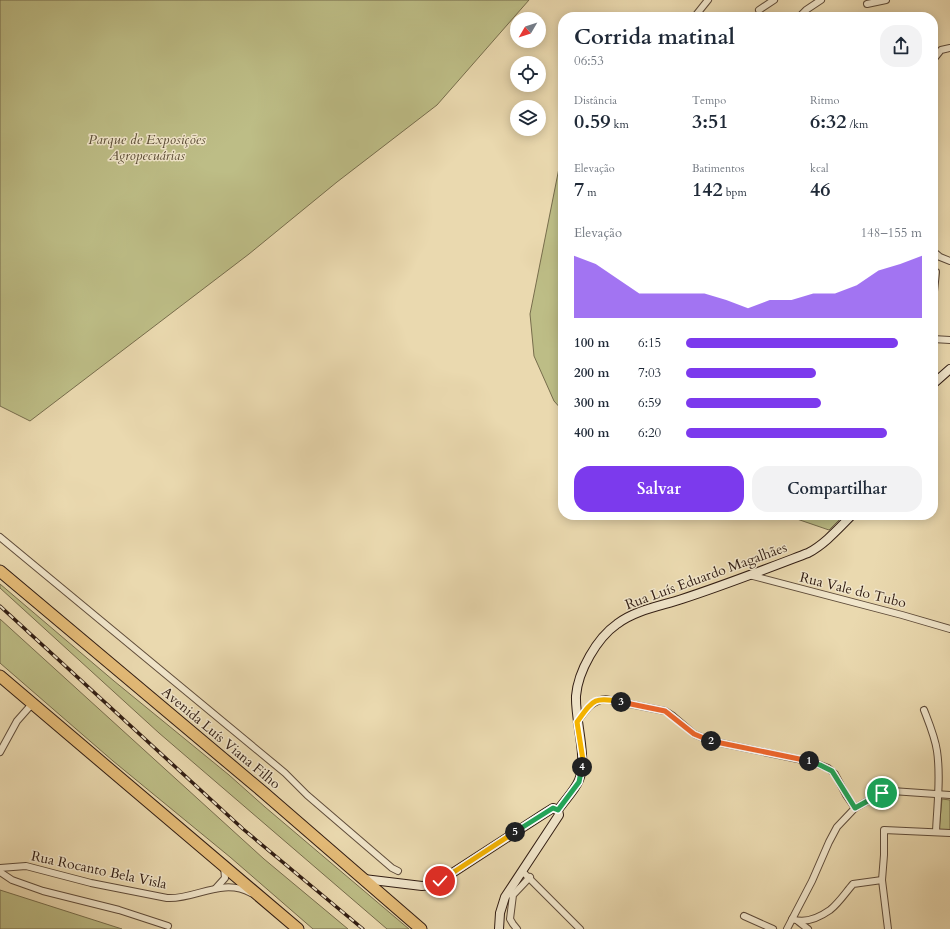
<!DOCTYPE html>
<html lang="pt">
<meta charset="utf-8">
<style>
:root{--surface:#fff;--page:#f2f2f3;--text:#1f2937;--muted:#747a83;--accent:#7c3aed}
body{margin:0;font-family:Cardo,serif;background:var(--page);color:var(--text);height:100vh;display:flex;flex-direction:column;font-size:15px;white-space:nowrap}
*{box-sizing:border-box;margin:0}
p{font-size:13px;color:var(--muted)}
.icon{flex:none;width:22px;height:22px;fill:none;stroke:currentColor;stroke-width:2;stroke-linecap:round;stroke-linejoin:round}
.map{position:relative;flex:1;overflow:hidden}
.side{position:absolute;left:558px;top:12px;width:380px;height:508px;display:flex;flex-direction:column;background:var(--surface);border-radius:16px;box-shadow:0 2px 10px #0003}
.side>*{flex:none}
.needle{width:26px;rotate:231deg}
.controls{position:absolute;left:510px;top:12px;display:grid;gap:8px}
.controls a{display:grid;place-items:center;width:36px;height:36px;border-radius:50%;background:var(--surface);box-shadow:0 2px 10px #0003;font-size:20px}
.pin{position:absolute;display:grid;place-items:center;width:34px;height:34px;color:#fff;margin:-17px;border:2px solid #fff;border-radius:50%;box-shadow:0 1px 4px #0007}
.km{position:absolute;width:20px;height:20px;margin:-10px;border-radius:50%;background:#222;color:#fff;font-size:11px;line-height:20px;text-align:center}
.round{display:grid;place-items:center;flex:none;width:42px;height:42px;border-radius:16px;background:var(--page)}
.headline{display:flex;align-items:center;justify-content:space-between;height:68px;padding:0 16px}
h1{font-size:22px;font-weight:800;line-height:30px}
.stats{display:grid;grid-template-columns:repeat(3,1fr);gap:6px;height:68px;padding:4px 16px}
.stats div{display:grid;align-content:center}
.stats b{font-size:20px;font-weight:800}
.stats small{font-size:11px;font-weight:400}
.stats p{font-size:11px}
.chart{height:112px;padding:8px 16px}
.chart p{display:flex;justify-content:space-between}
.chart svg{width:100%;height:72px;margin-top:4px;fill:var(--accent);opacity:.7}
.primary-button{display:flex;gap:8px;margin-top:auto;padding:8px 16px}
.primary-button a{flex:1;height:46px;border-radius:16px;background:var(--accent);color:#fff;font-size:16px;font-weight:800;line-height:46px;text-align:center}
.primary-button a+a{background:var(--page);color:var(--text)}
ul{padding:0 16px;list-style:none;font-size:13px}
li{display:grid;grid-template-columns:64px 48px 1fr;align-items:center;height:30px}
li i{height:10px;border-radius:5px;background:var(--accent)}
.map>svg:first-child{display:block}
.green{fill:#bdbd86;stroke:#776d4c}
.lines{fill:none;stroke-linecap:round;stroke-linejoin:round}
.street-casing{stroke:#5f4c3a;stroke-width:8}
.secondary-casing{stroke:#311d13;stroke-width:10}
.highway-casing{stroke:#311d13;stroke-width:13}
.street{stroke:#f1e6cb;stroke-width:6}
.secondary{stroke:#f1e6cb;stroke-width:8}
.highway{stroke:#e5bc78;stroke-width:11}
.rail-casing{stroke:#311d13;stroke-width:3.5}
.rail{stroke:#f1e6cb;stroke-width:2;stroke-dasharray:6;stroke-linecap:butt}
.split-1-casing{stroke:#fff;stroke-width:8}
.split-2-casing{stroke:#fff;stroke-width:8}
.split-3-casing{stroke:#fff;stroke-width:8}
.split-4-casing{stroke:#fff;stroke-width:8}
.split-5-casing{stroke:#fff;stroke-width:8}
.split-6-casing{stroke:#fff;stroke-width:8}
.split-1{stroke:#22a559;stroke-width:5}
.split-2{stroke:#f0652b;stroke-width:5}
.split-3{stroke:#f0652b;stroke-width:5}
.split-4{stroke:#f5b400;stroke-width:5}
.split-5{stroke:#22a559;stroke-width:5}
.split-6{stroke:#f5b400;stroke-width:5}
.labels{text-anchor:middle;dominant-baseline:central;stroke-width:3;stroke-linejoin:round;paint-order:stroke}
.park-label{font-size:14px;font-style:italic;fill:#5b4d36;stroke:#f1e6cb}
.street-label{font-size:14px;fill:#311d13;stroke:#f1e6cb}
</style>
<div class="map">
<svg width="950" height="929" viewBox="0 0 950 929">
<rect width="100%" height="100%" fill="#ead9af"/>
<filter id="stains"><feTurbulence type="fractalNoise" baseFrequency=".005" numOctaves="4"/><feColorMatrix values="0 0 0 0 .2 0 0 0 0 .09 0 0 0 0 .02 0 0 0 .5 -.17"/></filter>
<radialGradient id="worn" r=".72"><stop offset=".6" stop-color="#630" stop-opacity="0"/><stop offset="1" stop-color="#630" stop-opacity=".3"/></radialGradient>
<!-- green -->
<g class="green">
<path d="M 0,0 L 529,0 L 437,105 L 337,182 L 249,254 L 30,421 L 0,406 Z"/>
<path d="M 562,153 L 563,153 L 563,411 L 554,401 L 534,356 L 530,314 Z"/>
<path d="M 790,515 L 844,515 L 829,530 L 794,518 Z"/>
<path d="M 0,584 L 114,681 L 229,775 L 265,807 L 409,929 L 387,929 L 159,733 L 0,588 Z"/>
<path d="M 0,619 L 264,859 L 348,929 L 313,929 L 230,857 L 113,761 L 0,663 Z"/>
<path d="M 942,799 L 950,800 L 950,831 L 939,830 Z"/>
<path d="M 0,890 L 122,929 L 0,929 Z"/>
</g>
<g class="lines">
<defs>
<g id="street">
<path d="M 867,4 L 886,0"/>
<path d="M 759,10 L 774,0"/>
<path d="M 696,15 L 708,0"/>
<path d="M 799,17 L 806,10 L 821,0"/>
<path d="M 933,60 L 941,50 L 950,48"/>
<path d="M 933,251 L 940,257 L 950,261"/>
<path d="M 933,301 L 936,272"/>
<path d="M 933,339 L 950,340"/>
<path d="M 0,537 L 285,773 L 307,795 L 392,868 L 398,871"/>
<path d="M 749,575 L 902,615 L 950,629"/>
<path d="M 924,710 C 929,723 935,737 937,751 C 941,778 937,806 936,832"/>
<path d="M 577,722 C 586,710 591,701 605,699 L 665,711 L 673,716 L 694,734 L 711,741 L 812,762 L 828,768 L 835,774 L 846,795 L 855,808"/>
<path d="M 0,752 L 17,721 L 32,704"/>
<path d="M 0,868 L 26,866 L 91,883 L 167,898 C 195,900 222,877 251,893"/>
<path d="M 522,871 L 580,929"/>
<path d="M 0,872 L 12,880 L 43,891 L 119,910 L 168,926"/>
<path d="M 216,888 L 225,878 L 224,867"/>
<path d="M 744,916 L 773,929"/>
<path d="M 792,919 C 805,924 820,917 830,910 C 839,903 846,892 853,884 L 882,880"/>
<path d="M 799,922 L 808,929"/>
<path d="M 517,929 L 513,924 L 510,919 L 513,895 L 530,877"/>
<path d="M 787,929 L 812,881 L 829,842 L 837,827 L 855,808 L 882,793 L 892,791 L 950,795"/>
<path d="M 888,929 L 882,880 L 884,855 L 884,830 L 950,833"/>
</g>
<g id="secondary">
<path d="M 933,384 L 950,369"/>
<path d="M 364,879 L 422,886 L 431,885 L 440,881 L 545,813 L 553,808 L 558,810"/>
<path d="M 499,929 L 500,913 L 505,897 L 559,815 L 558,810 C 565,800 575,790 579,780 C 588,758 575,721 576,696 C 578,671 597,638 617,624 C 635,610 661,606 682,599 C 725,585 766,569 808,553 C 825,544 838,529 852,515"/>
</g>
<g id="highway">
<path d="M 0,571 L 263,792 L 421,929"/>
<path d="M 0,676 L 298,929"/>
</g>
</defs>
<!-- street casing -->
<use href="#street" class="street-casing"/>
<!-- secondary casing -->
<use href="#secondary" class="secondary-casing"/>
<!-- highway casing -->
<use href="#highway" class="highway-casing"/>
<!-- street -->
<use href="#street" class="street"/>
<!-- secondary -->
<use href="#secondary" class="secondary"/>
<!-- highway -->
<use href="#highway" class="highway"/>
<defs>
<path id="rail" d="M 0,606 L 243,829 L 363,929"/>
</defs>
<!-- rail casing -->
<use href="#rail" class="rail-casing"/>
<!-- rail -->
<use href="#rail" class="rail"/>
</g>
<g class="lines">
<defs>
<path id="split-1" d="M 809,761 L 820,765 L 832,771 L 855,808 L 882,793"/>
<path id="split-2" d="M 711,741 L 809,761"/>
<path id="split-3" d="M 621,702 L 665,711 L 694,734 L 711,741"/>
<path id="split-4" d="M 582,767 L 583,760 L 577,722 C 593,700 594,696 621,702"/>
<path id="split-5" d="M 515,832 L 553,808 L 558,810 L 579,782 L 582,767"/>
<path id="split-6" d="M 440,881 L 515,832"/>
</defs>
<!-- split-1 casing -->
<use href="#split-1" class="split-1-casing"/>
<!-- split-2 casing -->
<use href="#split-2" class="split-2-casing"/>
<!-- split-3 casing -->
<use href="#split-3" class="split-3-casing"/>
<!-- split-4 casing -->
<use href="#split-4" class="split-4-casing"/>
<!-- split-5 casing -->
<use href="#split-5" class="split-5-casing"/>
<!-- split-6 casing -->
<use href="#split-6" class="split-6-casing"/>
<!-- split-1 -->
<use href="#split-1" class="split-1"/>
<!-- split-2 -->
<use href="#split-2" class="split-2"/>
<!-- split-3 -->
<use href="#split-3" class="split-3"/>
<!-- split-4 -->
<use href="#split-4" class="split-4"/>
<!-- split-5 -->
<use href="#split-5" class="split-5"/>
<!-- split-6 -->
<use href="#split-6" class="split-6"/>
</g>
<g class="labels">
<!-- park labels -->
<g class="park-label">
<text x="147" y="139">Parque de Exposições<tspan x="147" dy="16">Agropecuárias</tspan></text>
</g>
<!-- street labels -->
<g class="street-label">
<text transform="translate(706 576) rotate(-20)">Rua Luís Eduardo Magalhães</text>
<text transform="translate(853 590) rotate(14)">Rua Vale do Tubo</text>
<text transform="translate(221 738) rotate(40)">Avenida Luís Viana Filho</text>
<text transform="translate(99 870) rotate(12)">Rua Rocanto Bela Visla</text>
</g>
</g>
<rect width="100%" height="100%" filter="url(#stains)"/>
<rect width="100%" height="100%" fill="url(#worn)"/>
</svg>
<div class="controls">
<a><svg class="needle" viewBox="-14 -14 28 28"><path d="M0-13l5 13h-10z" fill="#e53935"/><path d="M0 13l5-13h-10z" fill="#747a83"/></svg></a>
<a><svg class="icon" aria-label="locate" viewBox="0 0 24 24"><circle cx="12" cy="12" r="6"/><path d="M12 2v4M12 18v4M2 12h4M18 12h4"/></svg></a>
<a><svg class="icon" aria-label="layers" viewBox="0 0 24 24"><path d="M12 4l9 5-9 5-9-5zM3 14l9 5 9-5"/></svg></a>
</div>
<div class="pin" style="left:882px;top:793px;background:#1e9e55"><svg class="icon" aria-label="arrive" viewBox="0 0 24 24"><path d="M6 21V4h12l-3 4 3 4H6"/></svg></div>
<div class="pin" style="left:440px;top:881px;background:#d93025"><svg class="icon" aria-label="check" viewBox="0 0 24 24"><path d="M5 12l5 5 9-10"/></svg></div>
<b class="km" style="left:809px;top:761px">1</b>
<b class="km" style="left:711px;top:741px">2</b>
<b class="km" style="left:621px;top:702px">3</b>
<b class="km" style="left:582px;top:767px">4</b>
<b class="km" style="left:515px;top:832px">5</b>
<section class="side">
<div class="headline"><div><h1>Corrida matinal</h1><p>06:53</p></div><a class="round"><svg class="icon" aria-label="share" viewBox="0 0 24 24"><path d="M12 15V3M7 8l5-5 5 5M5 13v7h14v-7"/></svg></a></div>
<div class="stats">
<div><p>Distância</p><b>0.59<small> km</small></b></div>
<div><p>Tempo</p><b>3:51</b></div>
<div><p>Ritmo</p><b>6:32<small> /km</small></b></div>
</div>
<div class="stats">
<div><p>Elevação</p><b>7<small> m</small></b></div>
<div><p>Batimentos</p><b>142<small> bpm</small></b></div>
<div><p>kcal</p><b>46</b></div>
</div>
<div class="chart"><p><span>Elevação</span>148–155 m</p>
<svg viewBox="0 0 160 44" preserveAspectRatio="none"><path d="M0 44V6L10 11L20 20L30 29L40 29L50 29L60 29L70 33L80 38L90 33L100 33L110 29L120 29L130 24L140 15L150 11L160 6V44z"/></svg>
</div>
<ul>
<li><b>100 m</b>6:15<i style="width:90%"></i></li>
<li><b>200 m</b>7:03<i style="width:55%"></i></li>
<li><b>300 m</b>6:59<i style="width:57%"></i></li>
<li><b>400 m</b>6:20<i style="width:85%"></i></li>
</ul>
<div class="primary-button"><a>Salvar</a><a>Compartilhar</a></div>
</section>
</div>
